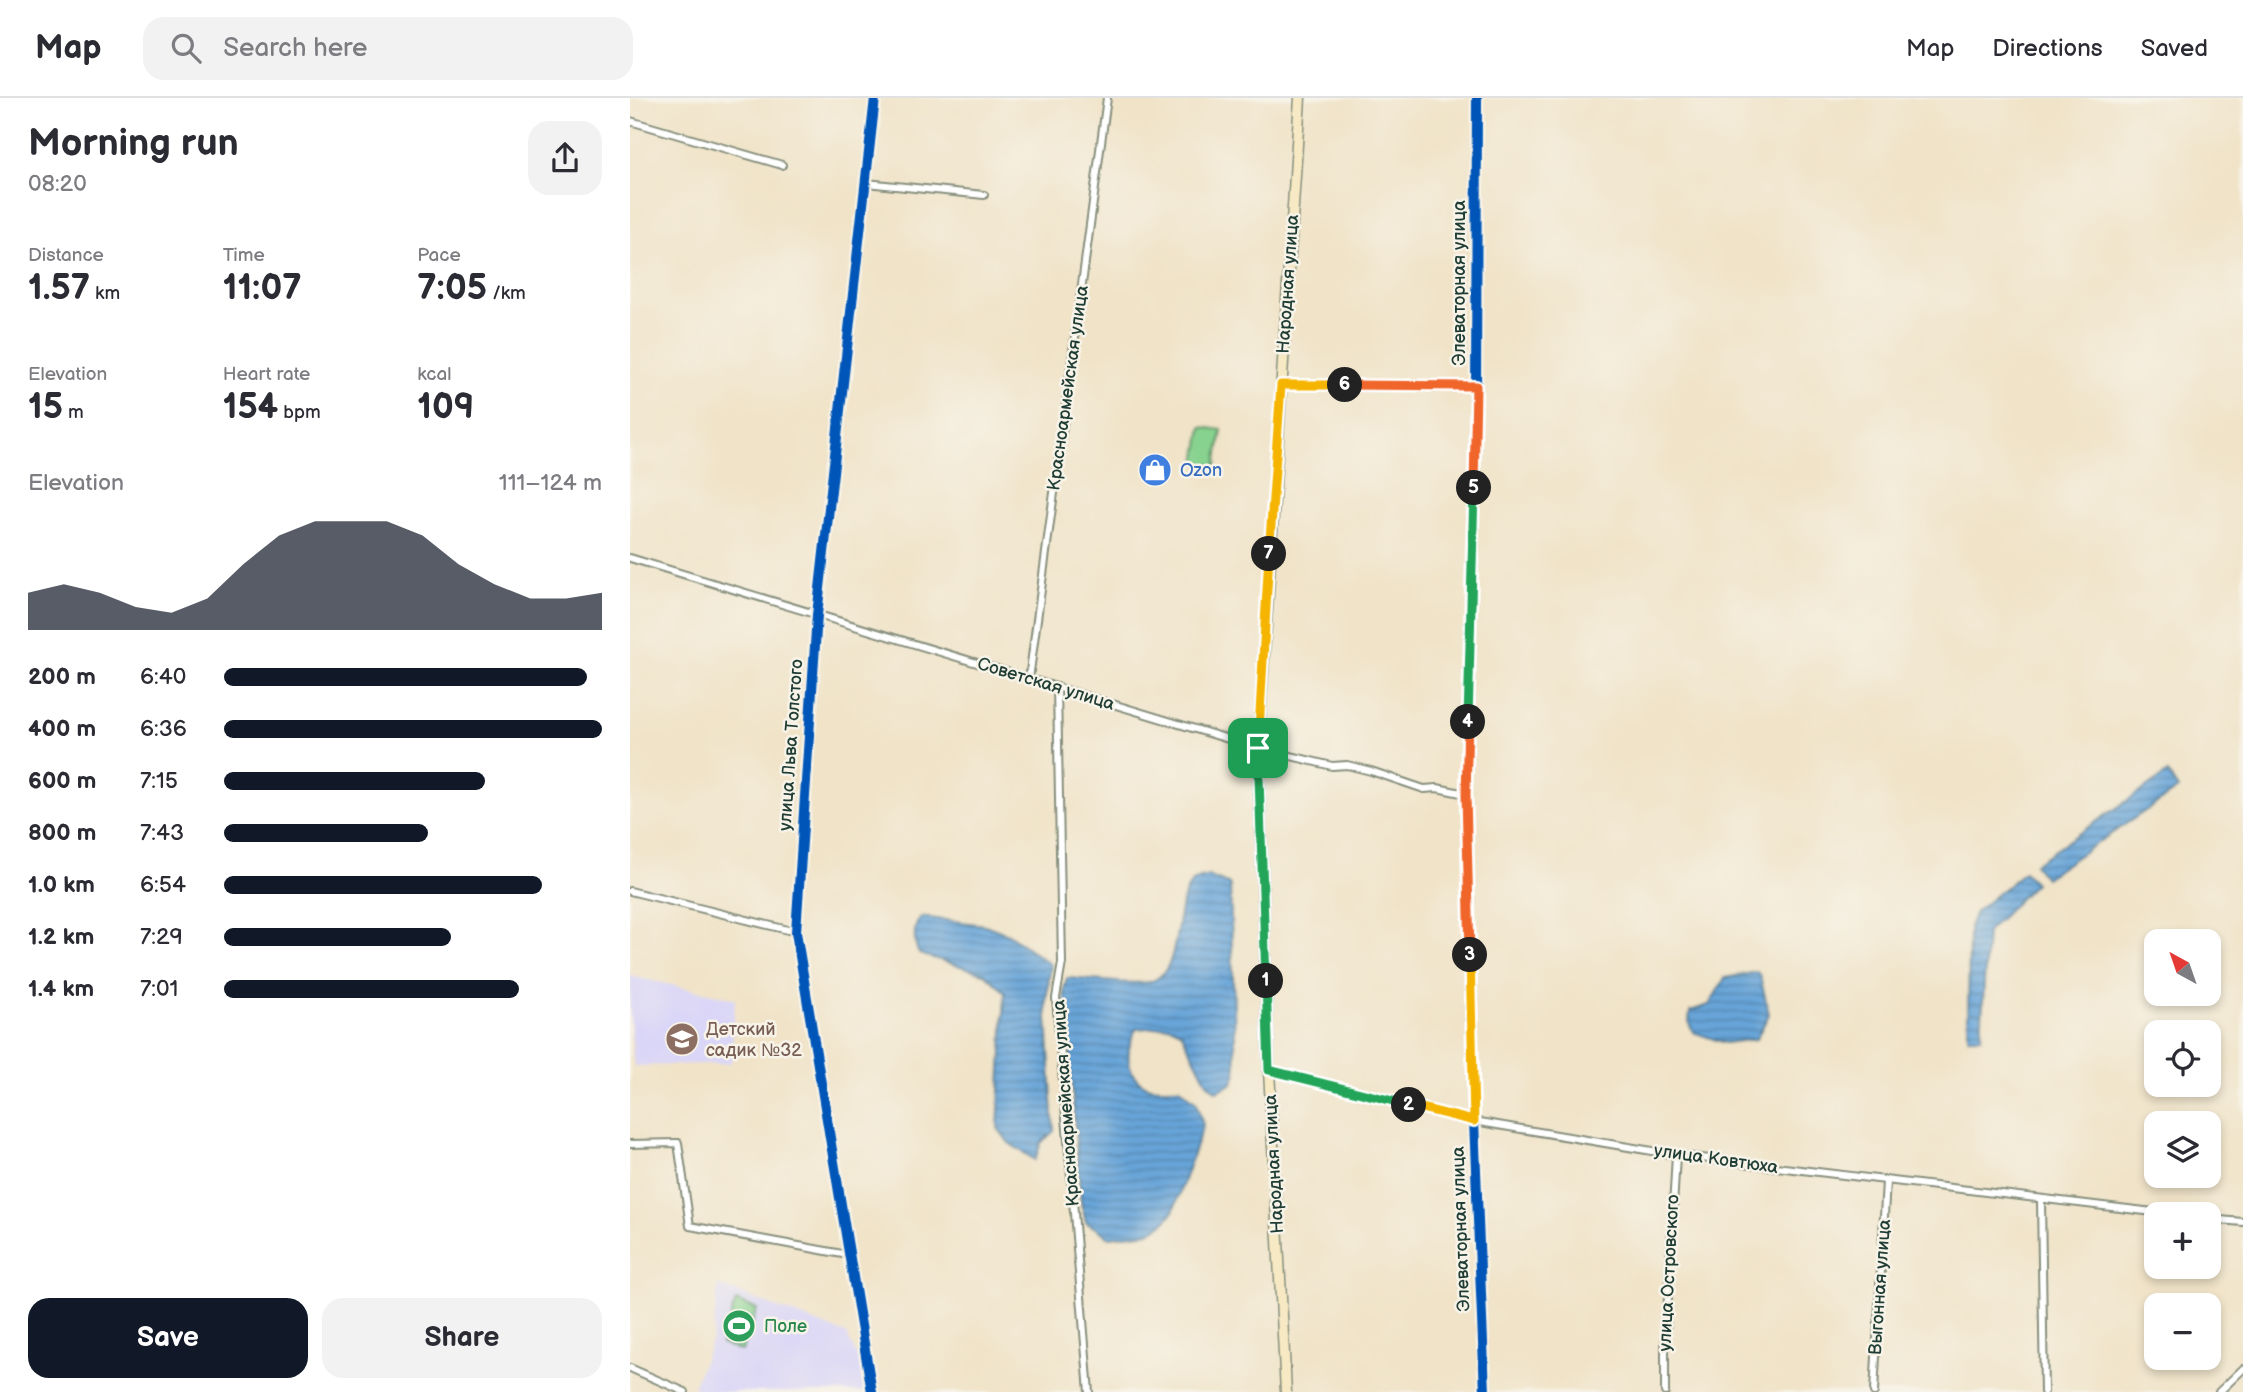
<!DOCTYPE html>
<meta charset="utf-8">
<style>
:root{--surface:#fff;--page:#f2f2f3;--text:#2b2b33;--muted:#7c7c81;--line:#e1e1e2;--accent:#111827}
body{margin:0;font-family:"Balsamiq Sans",sans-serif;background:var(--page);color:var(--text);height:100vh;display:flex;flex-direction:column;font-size:26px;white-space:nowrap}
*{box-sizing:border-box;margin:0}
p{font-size:23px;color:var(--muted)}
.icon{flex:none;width:38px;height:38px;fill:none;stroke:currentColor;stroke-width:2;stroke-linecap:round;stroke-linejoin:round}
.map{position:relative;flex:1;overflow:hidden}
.side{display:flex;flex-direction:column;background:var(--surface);width:630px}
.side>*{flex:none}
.needle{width:46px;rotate:320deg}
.fabs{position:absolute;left:1514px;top:831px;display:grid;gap:14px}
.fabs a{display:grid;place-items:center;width:77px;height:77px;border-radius:14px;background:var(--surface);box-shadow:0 4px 10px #0003;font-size:35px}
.pin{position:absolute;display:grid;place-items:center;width:60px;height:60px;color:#fff;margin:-30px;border-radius:14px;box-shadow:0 4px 10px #0006}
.km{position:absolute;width:35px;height:35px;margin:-18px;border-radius:50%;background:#222;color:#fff;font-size:19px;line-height:35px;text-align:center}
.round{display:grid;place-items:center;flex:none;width:74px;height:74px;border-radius:21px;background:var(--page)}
.headline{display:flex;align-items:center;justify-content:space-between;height:119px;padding:0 28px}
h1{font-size:38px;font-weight:700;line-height:52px}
.metrics{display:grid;grid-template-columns:repeat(3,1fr);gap:10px;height:119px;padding:7px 28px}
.metrics div{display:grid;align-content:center}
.metrics b{font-size:35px;font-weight:700}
.metrics small{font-size:19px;font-weight:400}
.metrics p{font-size:19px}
.chart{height:196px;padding:14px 28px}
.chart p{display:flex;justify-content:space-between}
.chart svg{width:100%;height:126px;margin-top:7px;fill:var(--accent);opacity:.7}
.primary-button{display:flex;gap:14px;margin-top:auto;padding:14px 28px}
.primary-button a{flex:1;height:80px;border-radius:21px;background:var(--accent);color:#fff;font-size:28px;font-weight:700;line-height:80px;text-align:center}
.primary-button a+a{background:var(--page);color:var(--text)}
ul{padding:0 28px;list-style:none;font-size:23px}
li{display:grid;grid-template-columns:112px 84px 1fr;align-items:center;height:52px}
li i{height:18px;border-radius:9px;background:var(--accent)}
header{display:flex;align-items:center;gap:42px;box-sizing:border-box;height:98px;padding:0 35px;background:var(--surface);border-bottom:2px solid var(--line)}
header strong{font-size:33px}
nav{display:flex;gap:38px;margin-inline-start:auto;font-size:24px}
.search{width:490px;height:63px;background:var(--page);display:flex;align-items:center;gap:18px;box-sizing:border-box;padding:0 24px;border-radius:21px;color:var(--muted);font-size:26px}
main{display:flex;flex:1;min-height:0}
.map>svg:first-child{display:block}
.built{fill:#dad6f7}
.park{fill:#87d28f;stroke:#538862;stroke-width:2}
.water{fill:url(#water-rules);stroke:#437086;stroke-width:2}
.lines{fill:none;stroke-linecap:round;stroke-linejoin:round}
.street-casing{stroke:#88907e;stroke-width:10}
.secondary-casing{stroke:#88907e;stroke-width:13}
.street{stroke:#fff;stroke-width:6}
.secondary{stroke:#f7e9c3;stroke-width:10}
.cycleway-casing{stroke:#f7f3e8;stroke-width:15}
.cycleway{stroke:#0057b8;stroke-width:10}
.split-1-casing{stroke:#fff;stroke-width:14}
.split-2-casing{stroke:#fff;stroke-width:14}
.split-3-casing{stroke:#fff;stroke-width:14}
.split-4-casing{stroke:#fff;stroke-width:14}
.split-5-casing{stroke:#fff;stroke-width:14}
.split-6-casing{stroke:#fff;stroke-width:14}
.split-7-casing{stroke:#fff;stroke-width:14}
.split-8-casing{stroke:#fff;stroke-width:14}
.split-1{stroke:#22a559;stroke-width:9}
.split-2{stroke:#22a559;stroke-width:9}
.split-3{stroke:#f5b400;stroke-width:9}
.split-4{stroke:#f0652b;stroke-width:9}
.split-5{stroke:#22a559;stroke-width:9}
.split-6{stroke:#f0652b;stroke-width:9}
.split-7{stroke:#f5b400;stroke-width:9}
.split-8{stroke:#f5b400;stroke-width:9}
.labels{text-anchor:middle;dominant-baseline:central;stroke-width:5;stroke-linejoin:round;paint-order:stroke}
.street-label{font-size:18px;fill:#1f3d34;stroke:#f7f3e8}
.shop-label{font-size:18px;fill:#366cbe;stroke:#f7f3e8;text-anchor:start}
.education-label{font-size:18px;fill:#785e54;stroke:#f7f3e8;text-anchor:start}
.leisure-label{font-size:18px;fill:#27864d;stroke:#f7f3e8;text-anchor:start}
</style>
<header>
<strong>Map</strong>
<div class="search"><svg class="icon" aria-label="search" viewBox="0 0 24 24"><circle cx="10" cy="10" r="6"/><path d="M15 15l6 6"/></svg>Search here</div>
<nav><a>Map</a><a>Directions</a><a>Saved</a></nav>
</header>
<main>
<section class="side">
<div class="headline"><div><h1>Morning run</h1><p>08:20</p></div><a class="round"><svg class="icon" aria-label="share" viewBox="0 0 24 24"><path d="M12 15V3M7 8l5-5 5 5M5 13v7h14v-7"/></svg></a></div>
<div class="metrics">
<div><p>Distance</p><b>1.57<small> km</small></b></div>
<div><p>Time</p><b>11:07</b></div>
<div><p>Pace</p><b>7:05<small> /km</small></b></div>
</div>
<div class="metrics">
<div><p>Elevation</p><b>15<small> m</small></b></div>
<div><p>Heart rate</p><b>154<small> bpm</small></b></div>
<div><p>kcal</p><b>109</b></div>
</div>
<div class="chart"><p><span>Elevation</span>111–124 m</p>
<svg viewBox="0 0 160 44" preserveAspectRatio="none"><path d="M0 44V31L10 28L20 31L30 36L40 38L50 33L60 21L70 11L80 6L90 6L100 6L110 11L120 21L130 28L140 33L150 33L160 31V44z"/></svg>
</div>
<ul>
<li><b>200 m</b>6:40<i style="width:96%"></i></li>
<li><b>400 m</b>6:36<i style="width:100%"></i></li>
<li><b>600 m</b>7:15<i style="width:69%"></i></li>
<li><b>800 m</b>7:43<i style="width:54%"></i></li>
<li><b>1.0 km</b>6:54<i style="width:84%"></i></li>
<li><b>1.2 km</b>7:29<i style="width:60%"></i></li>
<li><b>1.4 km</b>7:01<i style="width:78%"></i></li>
</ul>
<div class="primary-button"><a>Save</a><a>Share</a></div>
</section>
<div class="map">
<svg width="1613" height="1294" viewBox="0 0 1613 1294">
<defs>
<pattern id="water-rules" width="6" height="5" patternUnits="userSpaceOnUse" patternTransform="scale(1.75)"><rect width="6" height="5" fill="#67a4d8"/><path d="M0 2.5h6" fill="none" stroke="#5487b0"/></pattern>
</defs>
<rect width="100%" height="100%" fill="#f7f3e8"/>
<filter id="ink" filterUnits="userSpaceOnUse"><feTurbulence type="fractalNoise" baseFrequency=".0143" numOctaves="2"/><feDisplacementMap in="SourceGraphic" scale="14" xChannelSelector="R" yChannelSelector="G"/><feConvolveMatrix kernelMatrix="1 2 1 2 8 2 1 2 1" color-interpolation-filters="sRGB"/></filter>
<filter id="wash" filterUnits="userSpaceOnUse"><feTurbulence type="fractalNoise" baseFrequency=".00686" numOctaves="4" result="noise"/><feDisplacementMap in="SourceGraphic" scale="28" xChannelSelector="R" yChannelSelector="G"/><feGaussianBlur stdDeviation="1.57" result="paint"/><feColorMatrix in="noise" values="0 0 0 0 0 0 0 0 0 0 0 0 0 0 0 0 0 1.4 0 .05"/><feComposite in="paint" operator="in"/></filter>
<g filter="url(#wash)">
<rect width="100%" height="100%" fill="#f0e3c8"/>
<!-- built -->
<g class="built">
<path d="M 0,878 L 105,901 L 101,965 L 4,968 L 0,916 Z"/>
<path d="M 88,1187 L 216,1236 L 240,1283 L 240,1294 L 75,1294 L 63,1289 L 82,1241 Z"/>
</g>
<!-- park -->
<g class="park">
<path d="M 572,329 L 592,332 L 586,368 L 566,365 Z"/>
<path d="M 106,1203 L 127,1211 L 112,1253 L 91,1246 Z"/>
</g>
<!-- water -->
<g class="water">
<path d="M 1538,675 L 1548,691 L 1415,780 L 1404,766 Z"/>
<path d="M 1394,774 L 1405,785 L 1357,834 L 1351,939 L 1338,939 L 1339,829 L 1345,814 Z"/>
<path d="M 578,778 L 600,787 L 606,975 L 602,986 L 586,993 L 577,985 L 551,933 L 540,928 L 506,931 C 495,951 494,977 517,988 C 526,992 541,989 550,990 L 566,1004 L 573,1027 L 543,1114 L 534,1125 L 519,1134 L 480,1139 L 456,1124 L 451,1105 L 434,891 L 437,880 C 455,881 504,887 519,884 C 556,874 540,806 563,784 C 567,780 573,780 578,778 Z"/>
<path d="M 291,819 L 355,827 L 378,836 L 421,867 L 416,903 L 424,1033 L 411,1045 L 405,1062 L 379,1045 L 368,1030 L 375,894 L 354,875 L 289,856 C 284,845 282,829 291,819 Z"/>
<path d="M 1127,874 L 1130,878 L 1139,916 L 1126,941 L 1095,945 L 1063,934 L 1059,925 L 1060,913 L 1079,907 L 1095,880 Z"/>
</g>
</g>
<g filter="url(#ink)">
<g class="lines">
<defs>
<g id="street">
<path d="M 847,0 L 846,301 L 836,696 L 844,1023 L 855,1294"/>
<path d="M 0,23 L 152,67"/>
<path d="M 236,85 L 354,97"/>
<path d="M 651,287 L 846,288"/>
<path d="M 0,460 L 628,650 L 702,668 L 717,667 L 741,673 L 794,691 L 807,690 L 836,696"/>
<path d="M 399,581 L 477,0"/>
<path d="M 427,589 L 432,865 L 426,900 L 459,1294"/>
<path d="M 0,793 L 166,834"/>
<path d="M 639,972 L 844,1023 L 1046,1057 L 1540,1116"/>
<path d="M 0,1046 L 48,1045 L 60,1128 L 218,1157"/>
<path d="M 1411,1103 L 1414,1294"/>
<path d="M 1578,1121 L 1613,1124"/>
<path d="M 0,1270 L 55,1294"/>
<path d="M 242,1294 L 166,834 L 187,517 L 245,0"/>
<path d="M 1035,1294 L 1035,1253 L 1046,1057"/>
<path d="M 1244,1294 L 1256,1083"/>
<path d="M 1589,1294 L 1613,1271"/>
</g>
<path id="secondary" d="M 656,1294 L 639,972 L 628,650 L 670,0"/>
</defs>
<!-- street casing -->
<use href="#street" class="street-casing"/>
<!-- secondary casing -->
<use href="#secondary" class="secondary-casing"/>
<!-- street -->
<use href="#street" class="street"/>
<!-- secondary -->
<use href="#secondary" class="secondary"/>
<defs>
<g id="cycleway">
<path d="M 847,0 L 846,301 L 836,696 L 844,1023 L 855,1294"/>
<path d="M 242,1294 L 166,834 L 187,517 L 245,0"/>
</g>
</defs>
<!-- cycleway casing -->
<use href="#cycleway" class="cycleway-casing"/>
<!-- cycleway -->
<use href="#cycleway" class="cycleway"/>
</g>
</g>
<g class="lines" filter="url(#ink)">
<defs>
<path id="split-1" d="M 628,650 L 636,883"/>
<path id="split-2" d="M 636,883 L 639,972 L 779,1007"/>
<path id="split-3" d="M 779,1007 L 844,1023 L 840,857"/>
<path id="split-4" d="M 838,624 L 836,696 L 840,857"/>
<path id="split-5" d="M 838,624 L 844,390"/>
<path id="split-6" d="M 715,287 L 846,288 L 844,390"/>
<path id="split-7" d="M 639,456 L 651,287 L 715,287"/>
<path id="split-8" d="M 628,650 L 639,456"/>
</defs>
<!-- split-1 casing -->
<use href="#split-1" class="split-1-casing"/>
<!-- split-2 casing -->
<use href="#split-2" class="split-2-casing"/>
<!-- split-3 casing -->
<use href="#split-3" class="split-3-casing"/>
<!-- split-4 casing -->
<use href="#split-4" class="split-4-casing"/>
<!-- split-5 casing -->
<use href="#split-5" class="split-5-casing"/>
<!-- split-6 casing -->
<use href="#split-6" class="split-6-casing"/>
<!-- split-7 casing -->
<use href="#split-7" class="split-7-casing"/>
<!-- split-8 casing -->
<use href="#split-8" class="split-8-casing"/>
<!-- split-1 -->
<use href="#split-1" class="split-1"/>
<!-- split-2 -->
<use href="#split-2" class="split-2"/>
<!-- split-3 -->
<use href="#split-3" class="split-3"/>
<!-- split-4 -->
<use href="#split-4" class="split-4"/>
<!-- split-5 -->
<use href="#split-5" class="split-5"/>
<!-- split-6 -->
<use href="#split-6" class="split-6"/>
<!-- split-7 -->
<use href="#split-7" class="split-7"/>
<!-- split-8 -->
<use href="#split-8" class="split-8"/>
</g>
<!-- icons -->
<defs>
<symbol id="shop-disc" viewBox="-11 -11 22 22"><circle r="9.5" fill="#3f7fe0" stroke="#f7f3e8"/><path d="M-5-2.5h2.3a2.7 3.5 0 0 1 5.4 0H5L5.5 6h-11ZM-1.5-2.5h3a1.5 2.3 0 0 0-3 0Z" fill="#fff"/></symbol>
<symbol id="school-disc" viewBox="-11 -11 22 22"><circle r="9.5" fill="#8d6e63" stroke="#f7f3e8"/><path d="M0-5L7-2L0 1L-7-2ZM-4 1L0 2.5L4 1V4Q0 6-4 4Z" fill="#fff"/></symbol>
<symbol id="stadium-disc" viewBox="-11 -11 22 22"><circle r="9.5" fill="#2e9e5b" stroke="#f7f3e8"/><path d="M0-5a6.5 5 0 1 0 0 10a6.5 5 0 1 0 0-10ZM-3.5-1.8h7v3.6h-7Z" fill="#fff"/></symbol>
</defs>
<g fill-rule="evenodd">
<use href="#shop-disc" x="506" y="353" width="38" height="38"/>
<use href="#school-disc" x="33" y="922" width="38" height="38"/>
<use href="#stadium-disc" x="90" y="1209" width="38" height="38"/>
</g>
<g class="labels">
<!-- street labels -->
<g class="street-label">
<text transform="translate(829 185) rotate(-90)">Элеваторная улица</text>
<text transform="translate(658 186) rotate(-86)">Народная улица</text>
<text transform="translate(438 290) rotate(-82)">Красноармейская улица</text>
<text transform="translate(416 586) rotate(17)">Советская улица</text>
<text transform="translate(161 647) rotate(-86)">улица Льва Толстого</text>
<text transform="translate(436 1005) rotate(-94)">Красноармейская улица</text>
<text transform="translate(1086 1061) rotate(8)">улица Ковтюха</text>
<text transform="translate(644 1066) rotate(-93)">Народная улица</text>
<text transform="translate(831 1131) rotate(-92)">Элеваторная улица</text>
<text transform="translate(1039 1175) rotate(-87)">улица Островского</text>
<text transform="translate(1250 1189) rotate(-86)">Выгонная улица</text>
</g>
<!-- shop labels -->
<g class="shop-label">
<text x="550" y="372">Ozon</text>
</g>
<!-- education labels -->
<g class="education-label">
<text x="76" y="931">Детский<tspan x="76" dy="21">садик №32</tspan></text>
</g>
<!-- leisure labels -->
<g class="leisure-label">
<text x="134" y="1228">Поле</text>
</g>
</g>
</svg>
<div class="fabs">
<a><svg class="needle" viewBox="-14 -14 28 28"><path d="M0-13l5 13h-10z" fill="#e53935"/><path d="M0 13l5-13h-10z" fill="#7c7c81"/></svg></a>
<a><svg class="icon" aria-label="locate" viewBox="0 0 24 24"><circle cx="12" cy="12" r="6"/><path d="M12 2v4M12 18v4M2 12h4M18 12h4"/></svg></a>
<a><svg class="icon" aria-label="layers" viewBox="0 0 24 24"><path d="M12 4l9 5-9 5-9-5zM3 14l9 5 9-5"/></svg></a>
<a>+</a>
<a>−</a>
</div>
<div class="pin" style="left:628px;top:650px;background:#1e9e55"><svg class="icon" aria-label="arrive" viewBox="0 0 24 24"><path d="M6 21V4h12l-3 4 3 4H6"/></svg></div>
<b class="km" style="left:636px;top:883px">1</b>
<b class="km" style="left:779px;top:1007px">2</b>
<b class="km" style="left:840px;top:857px">3</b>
<b class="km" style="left:838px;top:624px">4</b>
<b class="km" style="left:844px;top:390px">5</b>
<b class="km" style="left:715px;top:287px">6</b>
<b class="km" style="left:639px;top:456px">7</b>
</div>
</main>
